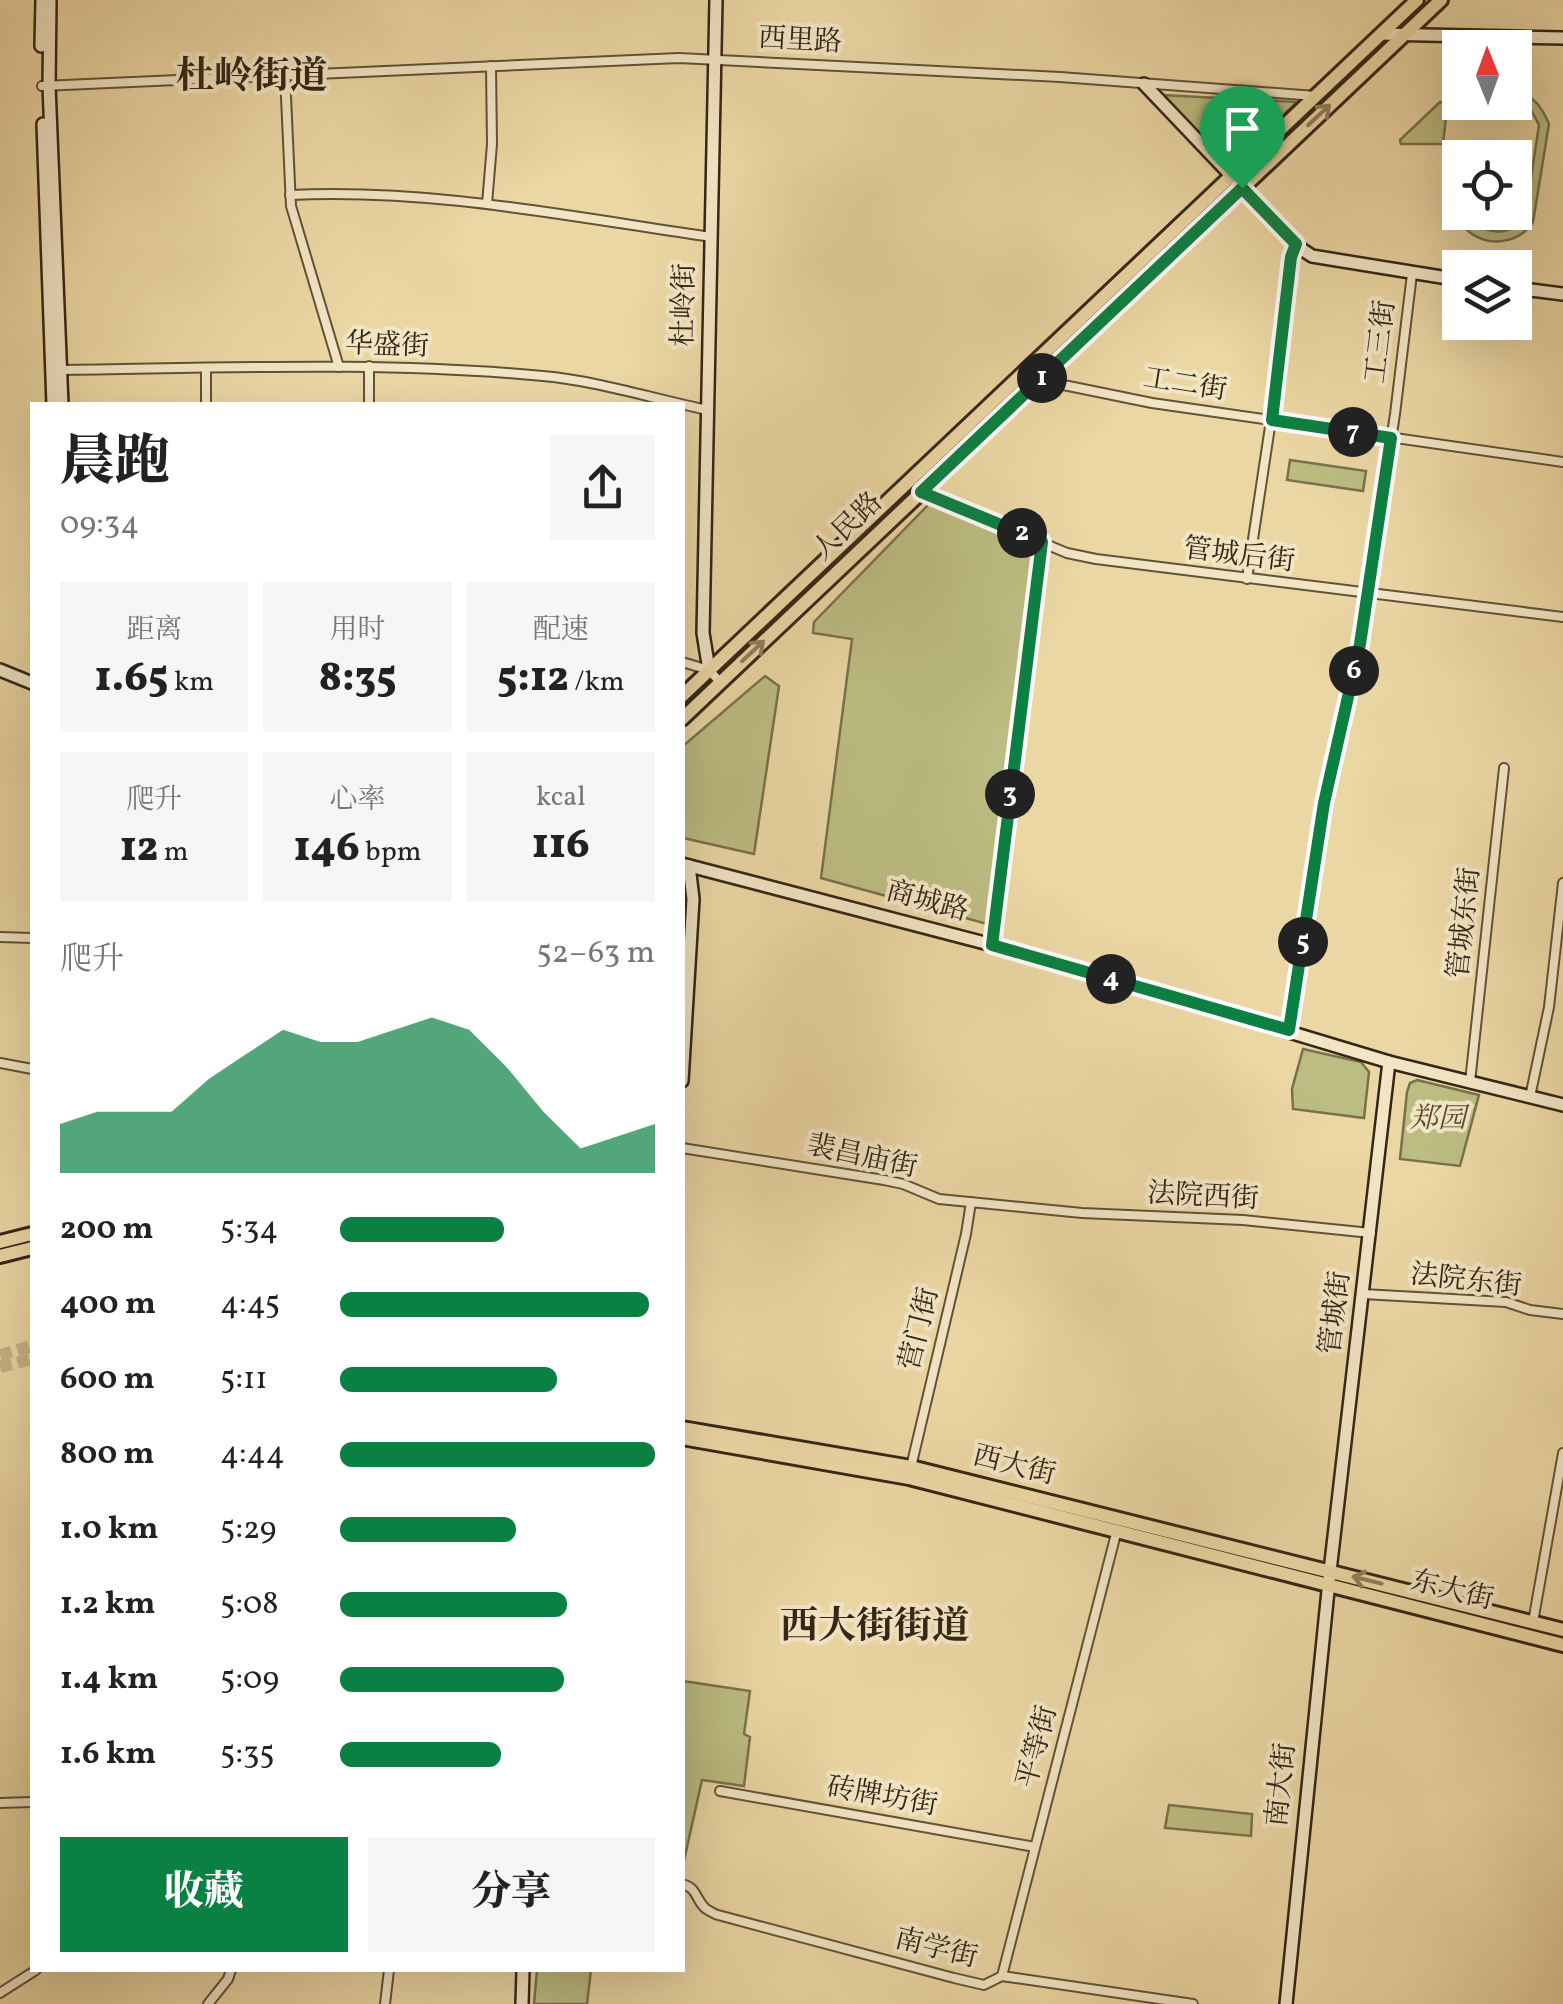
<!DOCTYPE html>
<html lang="zh">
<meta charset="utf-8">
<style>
:root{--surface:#fff;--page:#f6f6f6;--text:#222;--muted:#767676;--accent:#0b8043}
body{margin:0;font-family:Vollkorn,"Noto Serif SC",serif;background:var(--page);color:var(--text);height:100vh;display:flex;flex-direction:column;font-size:38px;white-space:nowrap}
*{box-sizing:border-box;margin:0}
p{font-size:32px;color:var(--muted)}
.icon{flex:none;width:55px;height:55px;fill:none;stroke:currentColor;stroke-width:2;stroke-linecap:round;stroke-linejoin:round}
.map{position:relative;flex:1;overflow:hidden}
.drawer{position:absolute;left:30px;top:402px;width:655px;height:1570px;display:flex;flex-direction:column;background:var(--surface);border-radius:0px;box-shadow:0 10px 40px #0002}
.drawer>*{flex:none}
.needle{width:65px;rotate:359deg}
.buttons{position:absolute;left:1442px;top:30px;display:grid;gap:20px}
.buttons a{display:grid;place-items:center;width:90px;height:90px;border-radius:0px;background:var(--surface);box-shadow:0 10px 40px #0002;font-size:50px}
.pin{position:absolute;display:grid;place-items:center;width:85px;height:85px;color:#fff;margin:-102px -42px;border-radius:50% 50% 50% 0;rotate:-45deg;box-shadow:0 0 10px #0007}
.pin .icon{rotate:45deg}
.km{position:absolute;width:50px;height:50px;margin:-25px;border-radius:50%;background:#222;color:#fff;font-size:28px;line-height:50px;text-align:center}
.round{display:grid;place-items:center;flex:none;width:105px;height:105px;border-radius:0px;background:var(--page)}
.headline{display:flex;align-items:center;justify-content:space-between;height:170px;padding:0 30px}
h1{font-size:55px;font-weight:800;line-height:75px}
.stats{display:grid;grid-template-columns:repeat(3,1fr);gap:15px;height:170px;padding:10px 30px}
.stats div{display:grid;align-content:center;border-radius:0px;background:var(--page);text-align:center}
.stats b{font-size:42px;font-weight:800}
.stats small{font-size:28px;font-weight:400}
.stats p{font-size:28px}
.chart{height:280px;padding:20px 30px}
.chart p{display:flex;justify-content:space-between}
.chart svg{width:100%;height:180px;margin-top:10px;fill:var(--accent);opacity:.7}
.cta{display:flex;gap:20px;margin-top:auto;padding:20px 30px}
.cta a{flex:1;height:115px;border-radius:0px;background:var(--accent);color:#fff;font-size:40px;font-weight:800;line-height:115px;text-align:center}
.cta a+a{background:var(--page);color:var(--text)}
ul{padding:0 30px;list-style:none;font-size:32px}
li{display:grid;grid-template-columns:160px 120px 1fr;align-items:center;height:75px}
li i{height:25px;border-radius:12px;background:var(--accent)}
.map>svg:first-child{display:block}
.green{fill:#bcbd82;stroke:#78724b;stroke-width:2.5}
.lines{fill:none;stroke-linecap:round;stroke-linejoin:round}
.primary-tunnel{stroke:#c6b487;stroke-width:12;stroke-dasharray:12 6;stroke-linecap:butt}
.street-casing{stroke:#625238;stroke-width:12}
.secondary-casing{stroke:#342614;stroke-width:16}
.primary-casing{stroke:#342614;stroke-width:18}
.street{stroke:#f2e5c4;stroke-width:8}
.secondary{stroke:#f2e5c4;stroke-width:11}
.primary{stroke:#ebd7a4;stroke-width:12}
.oneway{stroke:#907e5c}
.route-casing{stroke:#fff;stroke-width:20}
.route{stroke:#0b8043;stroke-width:12}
.labels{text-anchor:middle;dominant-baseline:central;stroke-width:8;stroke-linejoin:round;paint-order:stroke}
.street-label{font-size:28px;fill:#342614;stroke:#f2e5c4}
.park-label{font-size:28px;font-style:italic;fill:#564c30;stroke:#f2e5c4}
.district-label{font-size:38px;font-weight:bold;fill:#342614;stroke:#f2e5c4}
</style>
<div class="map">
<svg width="1563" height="2004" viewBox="0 0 1563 2004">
<rect width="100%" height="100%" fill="#ebd7a4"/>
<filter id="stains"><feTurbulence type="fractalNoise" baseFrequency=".002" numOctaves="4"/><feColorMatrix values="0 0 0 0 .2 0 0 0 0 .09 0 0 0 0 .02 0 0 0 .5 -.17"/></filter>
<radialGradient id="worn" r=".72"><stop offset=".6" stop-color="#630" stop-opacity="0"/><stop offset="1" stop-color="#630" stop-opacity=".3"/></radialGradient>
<!-- green -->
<g class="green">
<path d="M 1515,90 C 1533,95 1542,107 1549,124 L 1533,222 C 1517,246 1484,248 1464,227 C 1461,225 1456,218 1455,214 C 1453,203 1459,186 1460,174 L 1460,212 L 1465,213 C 1481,236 1515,240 1526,211 L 1539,125 L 1530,108 L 1515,100 Z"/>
<path d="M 1162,95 L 1297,102 L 1229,167 Z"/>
<path d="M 1440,102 L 1445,104 L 1447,109 L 1443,144 L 1401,144 L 1400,140 Z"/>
<path d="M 1290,460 L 1366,471 L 1363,491 L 1287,480 Z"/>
<path d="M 930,503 L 1032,548 L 1037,556 L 987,924 L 821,878 L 852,639 L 813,633 L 814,622 Z"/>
<path d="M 765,676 L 779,686 L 754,854 L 683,838 L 683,746 Z"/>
<path d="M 1303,1049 L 1361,1062 L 1369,1072 L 1364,1118 L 1293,1109 L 1292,1089 Z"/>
<path d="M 1417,1080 L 1479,1095 L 1460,1166 L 1400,1159 L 1407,1092 L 1410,1083 Z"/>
<path d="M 683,1681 L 750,1691 L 744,1734 L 750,1737 L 744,1786 L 702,1780 L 683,1865 Z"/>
<path d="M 1169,1805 L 1252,1814 L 1251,1836 L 1165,1828 Z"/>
<path d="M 537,1970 L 591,1970 L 587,2004 L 534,2004 Z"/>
</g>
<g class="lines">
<!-- primary-tunnel -->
<g class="primary-tunnel">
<path d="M 0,1355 L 32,1346"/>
<path d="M 0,1367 L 32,1359"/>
</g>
<defs>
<g id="street">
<path d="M 285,75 L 291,206 L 339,367"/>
<path d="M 42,86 L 679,58 L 1060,77 L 1316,96"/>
<path d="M 290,195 C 431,188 572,217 711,237"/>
<path d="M 487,204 L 492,144 L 491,66"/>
<path d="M 369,366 L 369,405"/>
<path d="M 206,368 L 206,405"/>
<path d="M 61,370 C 221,368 383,361 543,376 C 599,381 653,399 708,410"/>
<path d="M 1039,380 L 1152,403 L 1563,462"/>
<path d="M 921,492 L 1067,553 L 1096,559 L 1563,617"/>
<path d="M 1247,579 L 1271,420 L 1291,257 L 1296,244"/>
<path d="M 682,662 L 709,670 L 720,682"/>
<path d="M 0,937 L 32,938"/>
<path d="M 992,945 L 1041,542"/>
<path d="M 1289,1030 L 1324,803 L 1360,644 L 1395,414 L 1412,274"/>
<path d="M 0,1063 L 32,1069"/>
<path d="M 1470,1082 L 1504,768"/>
<path d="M 1530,1097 L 1549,1007 L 1563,883"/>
<path d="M 682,1148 L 884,1180 L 903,1184 L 939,1199 L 1082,1213 L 1243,1220 L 1371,1233"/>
<path d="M 1363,1294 L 1506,1302 L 1530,1310 L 1563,1314"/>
<path d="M 911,1467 L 966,1234 L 971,1202"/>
<path d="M 1533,1622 L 1563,1453"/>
<path d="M 720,1791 L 1035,1847"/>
<path d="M 0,1803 L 32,1802"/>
<path d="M 682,1884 C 698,1888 695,1899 705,1908 C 706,1909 716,1915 718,1915 L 954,1978 L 984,1985 L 1002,1976 L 1193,2004"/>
<path d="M 1002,1976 L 1117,1530"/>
<path d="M 0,1993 L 36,1970"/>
<path d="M 208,2004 L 228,1979 L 231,1970"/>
<path d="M 385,2004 L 389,1970"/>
</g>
<g id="secondary">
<path d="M 50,0 L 49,86 L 62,405"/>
<path d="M 1381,34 L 1563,38"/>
<path d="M 41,46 L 42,0"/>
<path d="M 1144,84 L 1300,248 L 1312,256 L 1460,280"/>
<path d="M 43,124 L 53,405"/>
<path d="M 1515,288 L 1563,294"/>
<path d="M 0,670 L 32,683"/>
<path d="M 709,670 L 703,633 L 716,0"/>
<path d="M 682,864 L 1050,960 L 1389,1062 L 1563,1105"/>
<path d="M 682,1081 L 693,899 L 689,866"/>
<path d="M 522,2004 L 523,1970"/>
<path d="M 1286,2004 L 1330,1571 L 1389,1062"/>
</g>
<g id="primary">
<path d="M 682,696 L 1417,0"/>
<path d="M 682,719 L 1441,0"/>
<path d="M 0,1242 L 32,1234"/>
<path d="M 0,1256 L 32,1248"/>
<path d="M 682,1428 L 911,1467 L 1563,1630"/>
<path d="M 682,1438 L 909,1478 L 1563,1645"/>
</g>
</defs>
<!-- street casing -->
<use href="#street" class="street-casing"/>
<!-- secondary casing -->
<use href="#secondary" class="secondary-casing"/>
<!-- primary casing -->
<use href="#primary" class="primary-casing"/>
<!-- street -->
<use href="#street" class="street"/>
<!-- secondary -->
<use href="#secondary" class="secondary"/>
<!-- primary -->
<use href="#primary" class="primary"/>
</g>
<!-- one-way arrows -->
<defs><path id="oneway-shaft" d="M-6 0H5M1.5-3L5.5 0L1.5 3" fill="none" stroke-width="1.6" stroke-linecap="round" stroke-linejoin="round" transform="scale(2.5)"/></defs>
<g class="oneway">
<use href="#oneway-shaft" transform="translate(1319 115) rotate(-43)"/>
<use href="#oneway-shaft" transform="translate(753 651) rotate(-43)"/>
<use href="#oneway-shaft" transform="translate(1367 1580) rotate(-166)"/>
</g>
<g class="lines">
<defs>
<path id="route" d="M 1242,188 L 1296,244 L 1291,257 L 1272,420 L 1391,438 L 1360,644 L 1324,803 L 1289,1030 L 992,945 L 1042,542 L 921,492 Z"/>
</defs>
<!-- route casing -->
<use href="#route" class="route-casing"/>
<!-- route -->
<use href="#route" class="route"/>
</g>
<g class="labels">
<!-- street labels -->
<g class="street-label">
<text transform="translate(800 41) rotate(3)">西里路</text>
<text transform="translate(685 305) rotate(-89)">杜岭街</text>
<text transform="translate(1381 342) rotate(-83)">工三街</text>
<text transform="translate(387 346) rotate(2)">华盛街</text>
<text transform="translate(1185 385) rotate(9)">工二街</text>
<text transform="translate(848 527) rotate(-44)">人民路</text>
<text transform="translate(1239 556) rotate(7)">管城后街</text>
<text transform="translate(927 902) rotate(15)">商城路</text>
<text transform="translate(1465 923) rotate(-84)">管城东街</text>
<text transform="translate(862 1157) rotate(12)">裴昌庙街</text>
<text transform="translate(1203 1197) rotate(3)">法院西街</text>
<text transform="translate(1466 1281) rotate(6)">法院东街</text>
<text transform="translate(1336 1313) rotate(-83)">管城街</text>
<text transform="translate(920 1329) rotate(-76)">营门街</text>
<text transform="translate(1014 1466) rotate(14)">西大街</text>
<text transform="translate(1452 1591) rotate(14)">东大街</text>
<text transform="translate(1038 1747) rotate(-75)">平等街</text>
<text transform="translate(1282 1785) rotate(-84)">南大街</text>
<text transform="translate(882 1797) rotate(10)">砖牌坊街</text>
<text transform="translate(936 1949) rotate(14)">南学街</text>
</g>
<!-- park labels -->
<g class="park-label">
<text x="1438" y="1119">郑园</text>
</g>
<!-- district labels -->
<g class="district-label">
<text x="252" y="78">杜岭街道</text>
<text x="875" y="1628">西大街街道</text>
</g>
</g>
<rect width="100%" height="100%" filter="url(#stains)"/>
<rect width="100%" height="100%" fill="url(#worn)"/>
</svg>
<div class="buttons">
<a><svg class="needle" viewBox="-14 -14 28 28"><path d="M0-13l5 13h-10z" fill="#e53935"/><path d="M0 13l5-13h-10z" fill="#767676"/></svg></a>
<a><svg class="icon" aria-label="locate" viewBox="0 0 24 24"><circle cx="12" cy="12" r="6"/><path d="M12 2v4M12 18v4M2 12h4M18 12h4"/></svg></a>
<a><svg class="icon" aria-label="layers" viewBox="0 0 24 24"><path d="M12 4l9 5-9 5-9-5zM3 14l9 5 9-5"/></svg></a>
</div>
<div class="pin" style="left:1242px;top:188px;background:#1e9e55"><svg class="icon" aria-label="arrive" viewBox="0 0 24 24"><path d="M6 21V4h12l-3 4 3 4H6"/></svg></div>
<b class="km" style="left:1042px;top:378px">1</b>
<b class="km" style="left:1022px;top:533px">2</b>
<b class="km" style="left:1010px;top:794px">3</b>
<b class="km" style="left:1111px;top:979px">4</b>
<b class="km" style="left:1303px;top:942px">5</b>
<b class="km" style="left:1354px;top:671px">6</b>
<b class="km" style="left:1353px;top:432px">7</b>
<section class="drawer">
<div class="headline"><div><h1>晨跑</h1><p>09:34</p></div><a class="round"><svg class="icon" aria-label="share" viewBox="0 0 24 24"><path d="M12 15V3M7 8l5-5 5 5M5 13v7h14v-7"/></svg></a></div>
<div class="stats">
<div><p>距离</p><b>1.65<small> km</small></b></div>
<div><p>用时</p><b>8:35</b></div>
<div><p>配速</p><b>5:12<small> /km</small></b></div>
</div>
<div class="stats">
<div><p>爬升</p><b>12<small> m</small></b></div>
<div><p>心率</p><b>146<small> bpm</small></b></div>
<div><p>kcal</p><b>116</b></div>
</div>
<div class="chart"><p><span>爬升</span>52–63 m</p>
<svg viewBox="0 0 160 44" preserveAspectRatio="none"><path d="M0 44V32L10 29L20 29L30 29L40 21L50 15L60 9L70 12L80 12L90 9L100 6L110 9L120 18L130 29L140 38L150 35L160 32V44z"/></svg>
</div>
<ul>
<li><b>200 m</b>5:34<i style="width:52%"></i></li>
<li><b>400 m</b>4:45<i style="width:98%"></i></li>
<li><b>600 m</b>5:11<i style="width:69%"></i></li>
<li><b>800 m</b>4:44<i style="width:100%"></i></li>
<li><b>1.0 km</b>5:29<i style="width:56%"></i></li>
<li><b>1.2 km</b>5:08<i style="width:72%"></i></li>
<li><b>1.4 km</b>5:09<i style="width:71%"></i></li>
<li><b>1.6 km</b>5:35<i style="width:51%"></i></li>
</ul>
<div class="cta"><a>收藏</a><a>分享</a></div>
</section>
</div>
